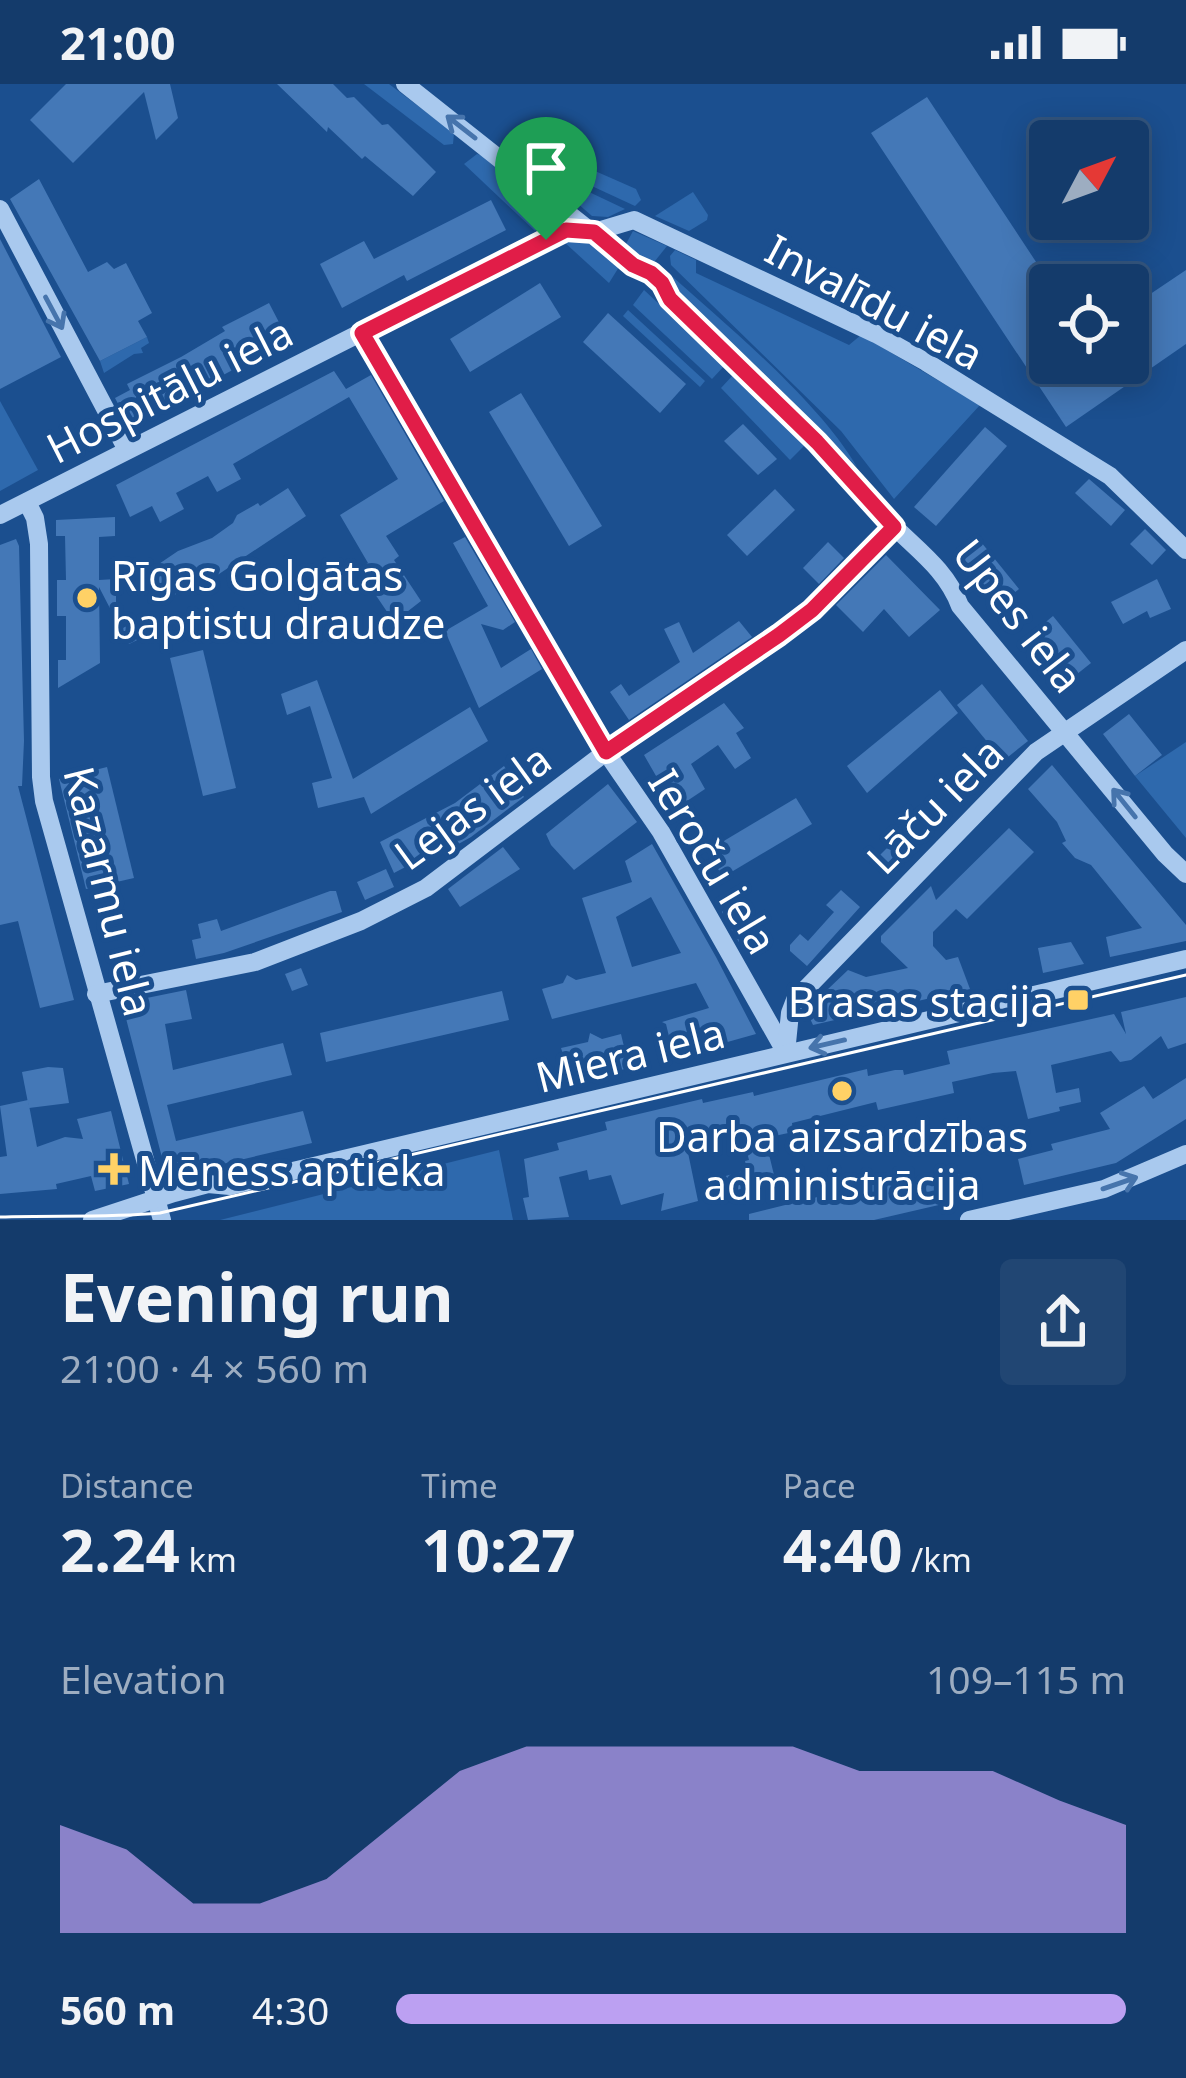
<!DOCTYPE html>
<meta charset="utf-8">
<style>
:root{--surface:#143b6b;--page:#214673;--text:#f1f3f6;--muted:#9dadc1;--line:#33557e;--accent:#bca0f2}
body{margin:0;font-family:"Noto Sans",sans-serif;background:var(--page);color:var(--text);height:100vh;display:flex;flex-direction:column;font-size:45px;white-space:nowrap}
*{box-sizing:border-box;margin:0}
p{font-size:39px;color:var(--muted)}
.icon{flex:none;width:66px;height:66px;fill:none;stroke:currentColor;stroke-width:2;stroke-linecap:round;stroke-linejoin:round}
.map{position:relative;height:1136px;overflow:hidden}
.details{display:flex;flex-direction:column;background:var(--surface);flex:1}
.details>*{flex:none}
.needle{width:78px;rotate:49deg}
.tools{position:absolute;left:1029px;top:36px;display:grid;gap:24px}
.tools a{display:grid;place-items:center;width:120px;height:120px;border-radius:12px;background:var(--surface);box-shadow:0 6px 30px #0003,0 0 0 3px var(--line);font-size:60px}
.pin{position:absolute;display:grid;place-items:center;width:102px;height:102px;color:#fff;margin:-123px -51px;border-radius:50% 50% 50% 0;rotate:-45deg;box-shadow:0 0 12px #0007}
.pin .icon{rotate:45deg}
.round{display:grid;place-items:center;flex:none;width:126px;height:126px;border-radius:12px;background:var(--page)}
.overview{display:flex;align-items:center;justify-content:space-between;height:204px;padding:0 60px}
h1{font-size:66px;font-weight:700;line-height:90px}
.metrics{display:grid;grid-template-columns:repeat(3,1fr);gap:18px;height:204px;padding:12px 60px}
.metrics div{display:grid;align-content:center}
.metrics b{font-size:60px;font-weight:700}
.metrics small{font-size:33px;font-weight:400}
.metrics p{font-size:33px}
.chart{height:336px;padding:24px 60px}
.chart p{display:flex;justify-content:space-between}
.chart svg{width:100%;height:216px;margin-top:12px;fill:var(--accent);opacity:.7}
ul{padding:0 60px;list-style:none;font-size:39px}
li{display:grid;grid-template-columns:192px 144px 1fr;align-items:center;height:90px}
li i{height:30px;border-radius:15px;background:var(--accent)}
.status{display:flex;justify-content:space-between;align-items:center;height:84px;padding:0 60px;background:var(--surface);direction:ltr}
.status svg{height:33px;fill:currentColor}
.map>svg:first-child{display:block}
.green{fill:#2e69ad}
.building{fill:#4478b7;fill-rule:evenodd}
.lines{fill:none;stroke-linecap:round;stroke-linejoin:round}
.minor{stroke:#a9c9ee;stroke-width:18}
.tram{stroke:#fff;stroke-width:3}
.oneway{stroke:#4674ac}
.route-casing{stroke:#fff;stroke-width:24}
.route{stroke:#e11d48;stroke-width:15}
.poi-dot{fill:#ffd166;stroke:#1b4f8f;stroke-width:4.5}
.labels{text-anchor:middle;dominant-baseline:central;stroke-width:10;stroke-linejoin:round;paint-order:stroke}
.street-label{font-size:42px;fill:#fff;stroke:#1b4f8f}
.poi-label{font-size:42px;fill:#fff;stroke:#1b4f8f;text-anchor:start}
</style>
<div class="status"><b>21:00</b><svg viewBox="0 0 49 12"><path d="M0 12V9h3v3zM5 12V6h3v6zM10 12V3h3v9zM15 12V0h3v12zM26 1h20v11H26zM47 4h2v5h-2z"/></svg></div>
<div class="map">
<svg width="1186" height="1136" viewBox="0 0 1186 1136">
<rect width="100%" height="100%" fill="#1b4f8f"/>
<!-- green -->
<g class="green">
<path d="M 364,0 L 389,0 L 454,49 L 453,60 L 444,61 Z"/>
<path d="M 552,68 L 636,105 L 641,116 L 635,122 L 542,79 Z"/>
<path d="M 477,70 L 484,72 L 541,120 L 541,141 L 535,147 L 464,80 Z"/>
<path d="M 539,86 L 549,89 L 625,125 L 608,133 L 592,132 Z"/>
<path d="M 693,108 L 708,131 L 707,136 L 689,147 L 655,132 Z"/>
<path d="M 633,147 L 667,162 L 651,182 L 626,160 Z"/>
<path d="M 576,153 L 584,155 L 619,183 L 609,199 L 563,157 Z"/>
<path d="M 675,166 L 696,176 L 696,189 L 849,261 L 861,251 L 980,321 L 894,415 L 841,347 L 671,181 L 670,172 Z"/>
<path d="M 665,186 C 724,239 818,316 857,383 L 657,188 Z"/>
<path d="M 644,206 L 725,281 L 712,295 L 633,221 Z"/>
<path d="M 628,226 L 705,297 L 700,303 L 623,232 Z"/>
<path d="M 147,253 L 149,259 L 141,264 L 143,269 L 134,270 L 104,289 L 100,277 Z"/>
<path d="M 734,290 L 804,362 L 790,376 L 721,304 Z"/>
<path d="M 0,317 L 38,386 L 0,407 Z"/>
<path d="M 1186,658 L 1186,754 L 1135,692 Z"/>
<path d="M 499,1066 L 513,1136 L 220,1136 Z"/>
</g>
<!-- building -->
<g class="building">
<path d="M 66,0 L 170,0 L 178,34 L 156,56 L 144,8 L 73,79 L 30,36 Z"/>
<path d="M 277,0 L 333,0 L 347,14 L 354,13 L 382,41 L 388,40 L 436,88 L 413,112 L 365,72 L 362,75 L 328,43 L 327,48 Z"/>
<path d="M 927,13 L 1050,199 L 1050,238 L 1037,247 L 1050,268 L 1050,279 L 1128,279 L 1128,225 L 1186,186 L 1186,260 L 1066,343 L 871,49 Z"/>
<path d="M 39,95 L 88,188 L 107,178 L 114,185 L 126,179 L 152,229 L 138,237 L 147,253 L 100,277 L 10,115 Z"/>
<path d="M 491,116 L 506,146 L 407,197 L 404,191 L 342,224 L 320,180 L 364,157 L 374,175 Z"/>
<path d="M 0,155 L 61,273 L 0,305 Z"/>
<path d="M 540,199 L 561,233 L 470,288 L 450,255 Z"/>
<path d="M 269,219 L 283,246 L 236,269 L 242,281 L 133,339 L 127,337 L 115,314 L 130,306 L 127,300 L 181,273 L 225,247 L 222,243 Z"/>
<path d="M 608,229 L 686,300 L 660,329 L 583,258 Z"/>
<path d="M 334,287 L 346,305 L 371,291 L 444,417 L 386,452 L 399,472 L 394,476 L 421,517 L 394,538 L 358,485 L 368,479 L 340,431 L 398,395 L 349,313 L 233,380 L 241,395 L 217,408 L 208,392 L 176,409 L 184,425 L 160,438 L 152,422 L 130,433 L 116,401 Z"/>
<path d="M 521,309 L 602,442 L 569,462 L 489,328 Z"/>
<path d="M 743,340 L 777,375 L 758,391 L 724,357 Z"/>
<path d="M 985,343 L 1007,362 L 936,442 L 914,423 Z"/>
<path d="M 1089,395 L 1125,426 L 1111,442 L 1075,409 Z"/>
<path d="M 288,404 L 306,432 L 219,490 L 161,517 L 150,486 L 178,467 L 212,454 L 233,439 L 237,431 L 258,419 L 260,422 Z"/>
<path d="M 775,405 L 795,426 L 747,472 L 727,451 Z"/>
<path d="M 115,433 L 115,452 L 99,453 L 99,496 L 116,495 L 116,536 L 99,503 L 100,579 L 58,604 L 58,576 L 66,576 L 66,532 L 57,532 L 57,496 L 66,496 L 65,452 L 56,452 L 56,436 Z"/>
<path d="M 1145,445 L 1166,466 L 1152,481 L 1130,460 Z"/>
<path d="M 465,453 L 515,538 L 503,546 L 481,540 L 501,584 L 531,565 L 542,585 L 479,624 L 445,547 L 488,522 L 453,459 Z"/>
<path d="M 977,453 L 1019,505 L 997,523 L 955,471 Z"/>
<path d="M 16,455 L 19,462 L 24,657 L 22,702 L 18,702 L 74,916 L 40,924 L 18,837 L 0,841 L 0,461 Z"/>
<path d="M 828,458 L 844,474 L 819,500 L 803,484 Z"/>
<path d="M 886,471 L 940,526 L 909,553 L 884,525 L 863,548 L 836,521 Z"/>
<path d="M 1157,495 L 1171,525 L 1150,534 L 1147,527 L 1123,540 L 1111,518 Z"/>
<path d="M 148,531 L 156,547 L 129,560 L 121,545 Z"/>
<path d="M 1053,532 L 1091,579 L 1062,602 L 1024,556 Z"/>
<path d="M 739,537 L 752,553 L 629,636 L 610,608 L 621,600 L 629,612 L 680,578 L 664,545 L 679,538 L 693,569 Z"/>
<path d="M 203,566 L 236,704 L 203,712 L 170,574 Z"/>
<path d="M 317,596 L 353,695 L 470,623 L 488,657 L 371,730 L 364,713 L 318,724 L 312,699 L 332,694 L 310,622 L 287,631 L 281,610 Z"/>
<path d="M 982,600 L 1028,657 L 1003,677 L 957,621 Z"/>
<path d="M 940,606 L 958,629 L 867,709 L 847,682 Z"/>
<path d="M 724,619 L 744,644 L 736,649 L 751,674 L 735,685 L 718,661 L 691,680 L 705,705 L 675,725 L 644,671 Z"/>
<path d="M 1129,630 L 1162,671 L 1135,692 L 1103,650 Z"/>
<path d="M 1052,681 L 1186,841 L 1186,857 L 1110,873 L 1106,853 L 1142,844 L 1091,781 L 1075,774 L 1062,759 L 1066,757 L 1057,738 L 1028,705 Z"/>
<path d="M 504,682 L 524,713 L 471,753 L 453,763 L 451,759 L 394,789 L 380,758 L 455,719 Z"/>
<path d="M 107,683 L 134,794 L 86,805 L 59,695 Z"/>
<path d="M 608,700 L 637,738 L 574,786 L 551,761 L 546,750 Z"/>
<path d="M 796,714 L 812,740 L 723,793 L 707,767 Z"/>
<path d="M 1009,744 L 1034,768 L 967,835 L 956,825 L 933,848 L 933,862 L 946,876 L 958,873 L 970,905 L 813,941 L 806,926 L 848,886 L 866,893 L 908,884 L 881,858 L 881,852 L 931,802 L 936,816 Z"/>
<path d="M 894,757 L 908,770 L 894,784 L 880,771 Z"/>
<path d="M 652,760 L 716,873 L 756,950 L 674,973 L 666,940 L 662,938 L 709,924 L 696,899 L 552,935 L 542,905 L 563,899 L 567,891 L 576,896 L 606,889 L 582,814 L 632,798 L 625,777 ZM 651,813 L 681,869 L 632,883 L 616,833 Z"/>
<path d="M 503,763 L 520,785 L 460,823 L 448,805 Z"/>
<path d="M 386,785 L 394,803 L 365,816 L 357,798 Z"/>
<path d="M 841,806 L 860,823 L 807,882 L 790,867 L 790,861 L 800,850 L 808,857 L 834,828 L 826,821 Z"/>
<path d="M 330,807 L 336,807 L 342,828 L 224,869 L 196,875 L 192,856 L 201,854 L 198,840 L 217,835 L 221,847 Z"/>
<path d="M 735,813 L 763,848 L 740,860 L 722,828 Z"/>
<path d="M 1071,858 L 1084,880 L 1043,889 L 1038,864 Z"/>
<path d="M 301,884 L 308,901 L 292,907 L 285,890 Z"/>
<path d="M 186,906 L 192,935 L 165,940 L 173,986 L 283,959 L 292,991 L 167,1021 L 176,1057 L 303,1027 L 312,1059 L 167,1093 L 122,919 Z"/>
<path d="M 502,907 L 509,936 L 326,978 L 320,949 Z"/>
<path d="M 1186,913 L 1186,959 L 1168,965 L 1161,952 L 1131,976 L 1120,978 L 1111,967 L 1051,981 L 1056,1009 L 1079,1004 L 1081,1018 L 1059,1023 L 1060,1027 L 1028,1035 L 1016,987 L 993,989 L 952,998 L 954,1009 L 878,1026 L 876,1018 L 792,1039 L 793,1048 L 765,1054 L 775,1095 L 726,1109 L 722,1093 L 747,1086 L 745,1077 L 749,1076 L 741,1045 L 686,1059 L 698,1117 L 661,1127 L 664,1109 L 621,1121 L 611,1091 L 589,1096 L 587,1086 L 559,1093 L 569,1133 L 528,1136 L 523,1114 L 529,1113 L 524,1075 L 559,1066 L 557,1059 L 607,1046 L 605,1038 L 702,1015 L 703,1019 L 753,1008 L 754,1012 L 867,985 L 868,992 L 895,986 L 903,986 L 904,991 L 950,980 L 947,967 L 1114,930 L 1126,950 L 1121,928 Z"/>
<path d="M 590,949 L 602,955 L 621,950 L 629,984 L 572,998 L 561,964 L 588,958 Z"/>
<path d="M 48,983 L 63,984 L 69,1019 L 29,1024 L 22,988 Z"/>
<path d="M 1186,994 L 1186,1035 L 1116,1079 L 1024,1101 L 1018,1075 L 1053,1066 L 1051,1060 L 1110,1045 L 1100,1029 L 1144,1002 L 1153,1015 Z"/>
<path d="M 28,1016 L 37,1063 L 65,1053 L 83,1055 L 77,1035 L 111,1027 L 129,1100 L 95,1107 L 91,1092 L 56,1100 L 57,1105 L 0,1110 L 0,1073 L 7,1072 L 0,1022 Z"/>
<path d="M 964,1090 L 969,1114 L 874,1136 L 749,1136 L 749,1130 L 882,1097 L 903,1094 L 905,1099 Z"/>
</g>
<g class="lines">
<!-- minor -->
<g class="minor">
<path d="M 405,0 L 633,181 C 652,186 662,198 670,215 C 745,285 815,357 884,432 C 911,462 945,482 960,522 L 1165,770 L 1186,790"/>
<path d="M 0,125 L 127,366"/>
<path d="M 362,249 L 606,668 L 661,748 L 786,969"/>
<path d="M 27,418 L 35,434 L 39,460 L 41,693 L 44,717 L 162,1136"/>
<path d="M 0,431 L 566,145 L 594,148 L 634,136 L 876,250 L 926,278 L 1110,392 L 1186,466"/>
<path d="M 96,910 L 255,878 L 361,837 L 426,804 L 606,668 L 779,551 L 812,526 L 894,443"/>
<path d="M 786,969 L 790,929 L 795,916 L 1036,668 L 1186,566"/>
<path d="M 92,1136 L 174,1109 L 208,1100 L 230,1102 L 1186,875"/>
<path d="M 969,1136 L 1104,1105 L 1186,1070"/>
</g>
<!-- tram -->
<path class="tram" d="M 0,1133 C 54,1131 106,1134 160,1129 L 1186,891"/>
</g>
<!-- one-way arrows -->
<defs><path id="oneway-shaft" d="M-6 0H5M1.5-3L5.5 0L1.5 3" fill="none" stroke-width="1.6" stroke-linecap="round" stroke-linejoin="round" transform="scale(3)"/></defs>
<g class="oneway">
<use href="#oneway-shaft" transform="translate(461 43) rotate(-142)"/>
<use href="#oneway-shaft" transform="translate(54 229) rotate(62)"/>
<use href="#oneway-shaft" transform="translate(1124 719) rotate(-129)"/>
<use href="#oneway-shaft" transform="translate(827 960) rotate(167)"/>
<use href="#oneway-shaft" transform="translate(1120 1099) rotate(-19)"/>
</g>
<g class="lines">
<defs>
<path id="route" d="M 566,146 L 594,148 L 633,181 L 651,189 L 662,199 L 670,215 L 817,358 L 894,443 L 812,526 L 779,551 L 606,668 L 362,249 Z"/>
</defs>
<!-- route casing -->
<use href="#route" class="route-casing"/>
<!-- route -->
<use href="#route" class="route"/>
</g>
<!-- markers -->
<g class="poi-dot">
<circle cx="87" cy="514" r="12"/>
<rect x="1066" y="904" width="24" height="24" rx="6"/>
<circle cx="842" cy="1007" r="12"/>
<path d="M108 1067h12v12h12v12h-12v12h-12v-12h-12v-12h12z"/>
</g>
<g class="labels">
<!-- street labels -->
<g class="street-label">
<text transform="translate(875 217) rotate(28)">Invalīdu iela</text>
<text transform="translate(169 305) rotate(-27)">Hospitāļu iela</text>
<text transform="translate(1019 531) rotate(52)">Upes iela</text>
<text transform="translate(934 721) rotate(-45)">Lāču iela</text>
<text transform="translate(472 722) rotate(-36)">Lejas iela</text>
<text transform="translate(714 777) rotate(59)">Ieroču iela</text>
<text transform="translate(110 807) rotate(76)">Kazarmu iela</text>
<text transform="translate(630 970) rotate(-14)">Miera iela</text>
</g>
<!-- poi labels -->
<g class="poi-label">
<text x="111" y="490">Rīgas Golgātas<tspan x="111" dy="48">baptistu draudze</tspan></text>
<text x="1054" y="916" text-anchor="end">Brasas stacija</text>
<text x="842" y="1051" text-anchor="middle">Darba aizsardzības<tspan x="842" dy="48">administrācija</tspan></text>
<text x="138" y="1085">Mēness aptieka</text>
</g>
</g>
</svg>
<div class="tools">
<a><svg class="needle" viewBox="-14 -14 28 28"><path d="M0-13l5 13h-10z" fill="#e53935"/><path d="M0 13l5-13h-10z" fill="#9dadc1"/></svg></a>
<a><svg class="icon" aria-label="locate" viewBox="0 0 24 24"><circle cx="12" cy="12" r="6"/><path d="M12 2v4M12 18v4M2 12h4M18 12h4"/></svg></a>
</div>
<div class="pin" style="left:546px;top:156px;background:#1e9e55"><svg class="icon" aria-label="arrive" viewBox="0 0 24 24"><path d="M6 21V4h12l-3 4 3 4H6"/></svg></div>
</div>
<section class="details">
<div class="overview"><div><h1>Evening run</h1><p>21:00 · 4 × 560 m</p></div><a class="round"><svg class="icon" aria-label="share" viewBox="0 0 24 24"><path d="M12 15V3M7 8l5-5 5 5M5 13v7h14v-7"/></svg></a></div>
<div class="metrics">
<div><p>Distance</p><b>2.24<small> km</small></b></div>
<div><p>Time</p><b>10:27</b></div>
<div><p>Pace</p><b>4:40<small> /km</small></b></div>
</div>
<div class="chart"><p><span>Elevation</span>109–115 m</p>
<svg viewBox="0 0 160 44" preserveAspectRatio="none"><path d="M0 44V22L10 27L20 38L30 38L40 33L50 22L60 11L70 6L80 6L90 6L100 6L110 6L120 11L130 11L140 11L150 17L160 22V44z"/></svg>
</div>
<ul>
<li><b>560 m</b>4:30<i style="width:100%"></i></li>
</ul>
</section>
